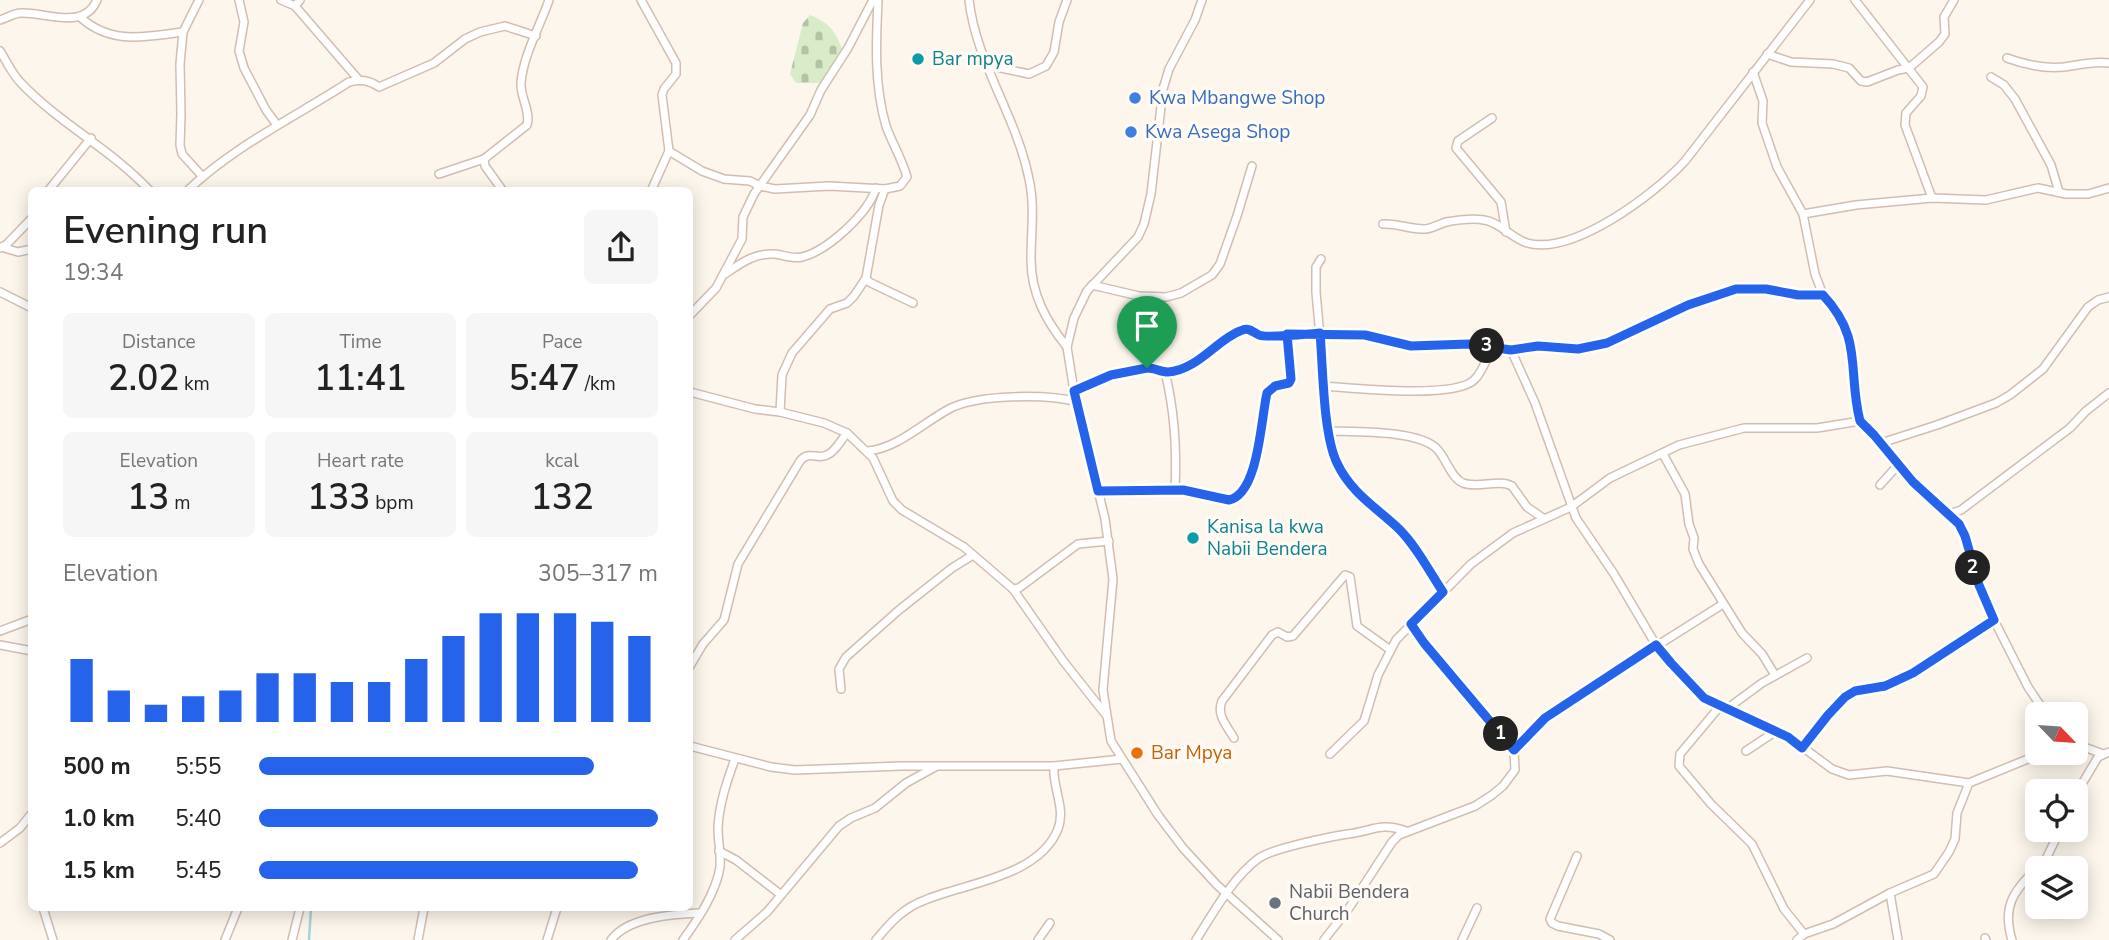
<!DOCTYPE html>
<meta charset="utf-8">
<style>
:root{--surface:#fff;--page:#f6f6f6;--text:#222;--muted:#767676;--accent:#2563eb}
body{margin:0;font-family:"Nunito Sans",sans-serif;background:var(--page);color:var(--text);height:100vh;display:flex;flex-direction:column;font-size:26px;white-space:nowrap}
*{box-sizing:border-box;margin:0}
p{font-size:23px;color:var(--muted)}
.icon{flex:none;width:38px;height:38px;fill:none;stroke:currentColor;stroke-width:2;stroke-linecap:round;stroke-linejoin:round}
.map{position:relative;flex:1;overflow:hidden}
.sheet{position:absolute;left:28px;top:187px;width:665px;height:724px;display:flex;flex-direction:column;background:var(--surface);border-radius:10px;box-shadow:0 4px 18px #0003}
.sheet>*{flex:none}
.needle{width:46px;rotate:115deg}
.controls{position:absolute;left:2025px;top:702px;display:grid;gap:14px}
.controls a{display:grid;place-items:center;width:63px;height:63px;border-radius:10px;background:var(--surface);box-shadow:0 4px 18px #0003;font-size:35px}
.pin{position:absolute;display:grid;place-items:center;width:60px;height:60px;color:#fff;margin:-72px -30px;border-radius:50% 50% 50% 0;rotate:-45deg;box-shadow:0 0 7px #0007}
.pin .icon{rotate:45deg}
.km{position:absolute;width:35px;height:35px;margin:-18px;border-radius:50%;background:#222;color:#fff;font-size:19px;line-height:35px;text-align:center}
.round{display:grid;place-items:center;flex:none;width:74px;height:74px;border-radius:10px;background:var(--page)}
.head{display:flex;align-items:center;justify-content:space-between;height:119px;padding:0 35px}
h1{font-size:38px;font-weight:600;line-height:52px}
.metrics{display:grid;grid-template-columns:repeat(3,1fr);gap:10px;height:119px;padding:7px 35px}
.metrics div{display:grid;align-content:center;border-radius:10px;background:var(--page);text-align:center}
.metrics b{font-size:35px;font-weight:600}
.metrics small{font-size:19px;font-weight:400}
.metrics p{font-size:19px}
.chart{height:196px;padding:14px 35px}
.chart p{display:flex;justify-content:space-between}
.chart svg{width:100%;height:126px;margin-top:7px;stroke:var(--accent);stroke-width:6}
ul{padding:0 35px;list-style:none;font-size:23px}
li{display:grid;grid-template-columns:112px 84px 1fr;align-items:center;height:52px}
li i{height:18px;border-radius:9px;background:var(--accent)}
.map>svg:first-child{display:block}
.cemetery{fill:url(#cemetery-stones)}
.lines{fill:none;stroke-linecap:round;stroke-linejoin:round}
.stream{stroke:#a5d3da;stroke-width:2.5}
.minor-casing{stroke:#d1beb0;stroke-width:10}
.minor{stroke:#fff;stroke-width:7}
.route-casing{stroke:#fff;stroke-width:14}
.route{stroke:#2563eb;stroke-width:9}
.culture-dot{fill:#0f9aa8;stroke:#fffaf3;stroke-width:2.5}
.shop-dot{fill:#3f7fe0;stroke:#fffaf3;stroke-width:2.5}
.food-dot{fill:#e8710a;stroke:#fffaf3;stroke-width:2.5}
.worship-dot{fill:#6b7280;stroke:#fffaf3;stroke-width:2.5}
.labels{text-anchor:middle;dominant-baseline:central;stroke-width:7;stroke-linejoin:round;paint-order:stroke}
.culture-label{font-size:19px;fill:#0d838f;stroke:#fffaf3;text-anchor:start}
.shop-label{font-size:19px;fill:#366cbe;stroke:#fffaf3;text-anchor:start}
.food-label{font-size:19px;fill:#c56008;stroke:#fffaf3;text-anchor:start}
.worship-label{font-size:19px;fill:#5b616d;stroke:#fffaf3;text-anchor:start}
</style>
<div class="map">
<svg width="2109" height="940" viewBox="0 0 2109 940">
<defs>
<pattern id="cemetery-stones" width="16" height="16" patternUnits="userSpaceOnUse" patternTransform="scale(1.75)"><rect width="16" height="16" fill="#d8ecc9"/><path d="M2 7V4a2 2 0 0 1 4 0v3zM10 15v-3a2 2 0 0 1 4 0v3z" fill="#b4c2a5"/></pattern>
</defs>
<rect width="100%" height="100%" fill="#fdf6ec"/>
<!-- cemetery -->
<path class="cemetery" d="M 810,15 C 828,22 836,31 842,49 C 836,61 826,70 822,83 L 796,83 L 790,74 L 803,23 Z"/>
<g class="lines">
<!-- stream -->
<path class="stream" d="M 309,940 L 311,908"/>
<defs>
<g id="minor">
<path d="M 199,0 L 183,32 L 180,64 L 181,114 L 180,145 L 182,154 L 202,176"/>
<path d="M 239,0 L 244,22 L 239,51 L 244,68 L 266,110 L 277,125"/>
<path d="M 281,0 L 295,6 L 300,0"/>
<path d="M 641,0 L 676,63 L 676,74 L 664,89 L 662,95 L 669,151 L 702,171 L 724,179 L 750,181 L 760,186 L 775,189 L 829,186 L 885,189 L 900,186 L 907,177 C 902,159 892,143 886,126 C 874,85 876,42 878,0"/>
<path d="M 969,0 C 976,63 1017,117 1029,179 C 1035,205 1031,233 1031,259 C 1031,294 1046,321 1067,347"/>
<path d="M 1202,0 L 1195,20 L 1169,69 L 1163,89 L 1151,194 L 1144,224 L 1138,237 L 1087,291 L 1074,318 L 1067,347 L 1074,391 L 1105,519 L 1113,579 L 1103,690 L 1111,741 L 1158,815 L 1183,848 L 1217,885 L 1278,940"/>
<path d="M 1855,0 L 1923,87 L 1921,96 L 1906,113 L 1905,125 L 1932,198"/>
<path d="M 295,6 L 358,79"/>
<path d="M 80,17 C 111,45 144,37 183,32"/>
<path d="M 0,20 C 7,18 14,13 21,13 C 46,12 84,31 97,0"/>
<path d="M 0,51 C 7,62 12,74 21,83 C 60,124 111,149 150,191"/>
<path d="M 1767,54 L 1791,62 L 1833,64 L 1849,68 L 1861,81 L 1867,82 L 1898,70 L 1909,68 L 1939,42 L 1945,34 L 1944,17 L 1954,0"/>
<path d="M 2007,58 C 2026,65 2044,69 2064,67 C 2079,65 2093,61 2109,63"/>
<path d="M 987,65 L 1029,74 L 1046,66 L 1054,52 L 1059,22 L 1067,0"/>
<path d="M 1753,72 L 1763,101 L 1762,123 L 1777,167 L 1803,214 L 1815,274 L 1823,295 L 1838,311 L 1850,340 L 1860,421 L 1881,443 L 1907,476 L 1954,518 L 1962,529 L 1979,585 L 1994,620 L 2028,687 L 2046,714"/>
<path d="M 1991,77 L 2004,85 L 2015,99 L 2051,165 L 2059,192"/>
<path d="M 1492,118 L 1458,141 L 1456,148 L 1501,202 L 1506,232"/>
<path d="M 439,174 L 484,159"/>
<path d="M 48,191 L 91,138"/>
<path d="M 187,191 C 234,146 295,117 349,82 C 361,79 369,80 379,87 L 434,63 L 465,39 L 480,32 L 505,26 L 536,36"/>
<path d="M 503,191 L 485,166 L 484,159 L 527,125 C 531,111 520,97 521,83 C 523,56 540,26 549,0"/>
<path d="M 651,191 L 669,151"/>
<path d="M 1803,214 L 1856,205 L 1932,198 L 1986,200 L 2038,188 L 2066,194 L 2088,194 L 2109,188"/>
<path d="M 1383,224 C 1398,223 1411,230 1426,229 C 1433,228 1440,224 1446,222 C 1457,220 1473,218 1484,220 C 1500,222 1511,238 1527,243 C 1573,256 1655,194 1685,161 L 1810,0"/>
<path d="M 1,247 L 18,252 L 32,249"/>
<path d="M 0,248 L 7,244 L 32,218"/>
<path d="M 1321,259 L 1316,267 L 1316,292 L 1327,415 L 1336,461 L 1347,479 L 1370,506 L 1400,530 L 1443,592"/>
<path d="M 725,274 C 741,263 754,253 775,254 C 783,255 793,259 802,257 C 827,251 868,214 876,188"/>
<path d="M 866,278 L 869,282 L 913,303"/>
<path d="M 1092,285 L 1139,296 L 1166,297 L 1181,293 L 1212,275 L 1220,264 L 1237,216 L 1252,166"/>
<path d="M 0,292 L 32,308"/>
<path d="M 690,315 L 716,288 L 742,239 L 743,217 L 754,194 L 810,115 L 821,90 L 848,48 L 873,0"/>
<path d="M 1511,350 L 1535,403 L 1576,518 L 1614,574 L 1656,645 L 1671,663 L 1704,698 L 1776,731"/>
<path d="M 1165,372 C 1175,412 1177,449 1175,490"/>
<path d="M 1324,386 C 1353,388 1454,399 1474,380 C 1483,372 1487,357 1492,347"/>
<path d="M 1074,391 L 1111,375 L 1135,369 L 1156,368 L 1165,372 L 1173,371 L 1210,353 L 1236,333 L 1249,329 L 1262,336 L 1347,334 L 1365,335 L 1403,345 L 1469,344 L 1511,350 L 1538,346 L 1578,349 L 1607,343 L 1688,305 L 1736,289 L 1766,289 L 1798,295 L 1823,295"/>
<path d="M 690,392 L 755,409 L 780,412 L 824,423 L 847,433 L 873,458 L 893,501 L 902,510 L 964,547 L 1013,589 L 1019,588 L 1078,544 L 1109,541"/>
<path d="M 780,412 L 782,375 L 792,353 L 830,309 L 847,303 L 854,296 L 866,278 L 879,205 L 885,189"/>
<path d="M 1329,431 C 1355,432 1419,430 1437,449 C 1446,458 1451,478 1463,483 C 1476,488 1493,481 1507,484 L 1512,486 L 1527,507 L 1543,518"/>
<path d="M 1881,443 L 1937,425 L 1996,403 L 2010,395 L 2043,369 L 2088,307 L 2098,300 L 2109,297"/>
<path d="M 868,451 C 898,448 923,423 949,409 C 977,394 1047,394 1078,402"/>
<path d="M 1663,454 L 1685,494 L 1689,524 L 1694,538 L 1693,549 L 1699,564 L 1742,633 L 1762,654 L 1775,675"/>
<path d="M 1880,485 L 1898,465"/>
<path d="M 1098,491 L 1183,490 L 1229,500 C 1259,494 1261,417 1267,393 L 1275,386 L 1288,383 L 1291,379 L 1287,334"/>
<path d="M 1949,514 L 1961,510 L 2070,428 L 2086,411 L 2109,393"/>
<path d="M 1013,589 L 1064,662 L 1106,715"/>
<path d="M 1411,624 L 1449,673 L 1514,750"/>
<path d="M 0,631 L 32,619"/>
<path d="M 0,645 L 32,651"/>
<path d="M 690,666 L 703,644 L 724,620 L 738,564 L 800,461 C 809,450 816,460 827,455 C 835,452 841,440 847,433"/>
<path d="M 841,689 L 839,669 L 846,657 L 899,610 L 952,568 L 973,555"/>
<path d="M 1721,705 L 1680,754 L 1679,766 L 1711,804 L 1752,844 L 1784,909 L 1804,934"/>
<path d="M 1728,708 L 1762,683 L 1807,658"/>
<path d="M 1234,738 C 1227,726 1216,715 1222,701 L 1272,635 L 1278,632 L 1287,637 L 1293,636 L 1345,575 L 1350,577 L 1357,626 L 1389,649"/>
<path d="M 2076,744 L 2103,754"/>
<path d="M 690,746 L 771,767 L 795,770 L 901,766 L 1054,766 L 1122,759"/>
<path d="M 1802,748 L 1828,714 L 1845,697 L 1855,691 L 1885,686 L 1913,673 L 1994,620"/>
<path d="M 1746,751 L 1776,731 L 1789,737 L 1832,769 L 1849,775 L 1887,771 L 1969,783"/>
<path d="M 1330,754 L 1364,721 L 1378,675 L 1396,640 L 1471,564 L 1513,533 L 1571,507 L 1610,478 L 1679,445 L 1744,428 L 1817,428 L 1860,421"/>
<path d="M 2076,794 L 2098,757 L 2109,752"/>
<path d="M 0,843 L 20,828 L 32,813"/>
<path d="M 719,851 L 736,860 L 780,894"/>
<path d="M 1577,856 L 1550,919 L 1552,923 L 1558,926 L 1599,934 L 1610,940"/>
<path d="M 2037,868 L 2046,859 L 2060,830"/>
<path d="M 1890,893 L 1898,940"/>
<path d="M 43,908 L 53,940"/>
<path d="M 1985,938 L 1986,940"/>
<path d="M 225,940 L 238,908"/>
<path d="M 292,940 L 300,908"/>
<path d="M 418,940 L 424,908"/>
<path d="M 547,940 L 557,908"/>
<path d="M 611,940 C 628,917 673,914 700,913"/>
<path d="M 683,940 C 698,919 716,893 720,867 C 721,854 718,841 718,828 C 719,804 727,781 735,759"/>
<path d="M 735,940 L 767,912 L 839,826 L 851,818 L 875,808 L 906,783 L 935,767"/>
<path d="M 876,940 C 890,923 903,908 925,900 C 965,883 1039,877 1058,829 C 1066,808 1052,787 1054,766"/>
<path d="M 1038,940 L 1050,923"/>
<path d="M 1196,940 C 1214,912 1232,878 1259,858 C 1274,848 1329,837 1348,834 C 1373,831 1380,822 1406,831"/>
<path d="M 1324,940 L 1349,908 L 1392,842 L 1399,835 L 1475,806 L 1492,795 L 1503,786 L 1515,770 L 1514,750 L 1545,718 L 1563,705 L 1723,604"/>
<path d="M 1462,940 L 1477,908"/>
<path d="M 1797,940 L 1804,934 L 1833,924 L 1890,893 L 1934,874 L 1949,852 L 1955,839 L 1957,813 L 1969,783 L 2045,752"/>
<path d="M 2012,940 C 2002,907 2013,891 2037,868"/>
</g>
</defs>
<!-- minor casing -->
<use href="#minor" class="minor-casing"/>
<!-- minor -->
<use href="#minor" class="minor"/>
</g>
<g class="lines">
<defs>
<path id="route" d="M 1147,368 C 1155,368 1161,372 1168,372 C 1196,371 1218,339 1240,331 C 1249,327 1251,331 1259,335 C 1265,338 1311,334 1320,333 C 1323,367 1323,434 1337,463 C 1351,493 1377,508 1399,529 C 1417,547 1429,571 1443,592 L 1411,624 L 1424,643 L 1514,750 L 1545,718 L 1656,645 L 1671,663 L 1704,698 L 1788,737 L 1802,748 L 1828,715 L 1845,697 L 1855,691 L 1885,686 L 1913,673 L 1994,620 L 1979,585 L 1965,536 L 1959,524 L 1913,482 L 1874,435 L 1860,421 C 1847,370 1864,339 1823,295 L 1798,295 L 1766,289 L 1736,289 L 1688,305 L 1607,343 L 1578,349 L 1538,346 L 1511,350 L 1469,344 L 1411,346 L 1365,335 L 1287,334 L 1291,379 L 1289,383 L 1275,386 L 1267,393 C 1261,417 1259,494 1229,500 L 1183,490 L 1098,491 L 1074,391 L 1111,375 L 1147,368"/>
</defs>
<!-- route casing -->
<use href="#route" class="route-casing"/>
<!-- route -->
<use href="#route" class="route"/>
</g>
<!-- markers -->
<g class="culture-dot">
<circle cx="918" cy="59" r="7"/>
<circle cx="1193" cy="538" r="7"/>
</g>
<g class="shop-dot">
<circle cx="1135" cy="98" r="7"/>
<circle cx="1131" cy="132" r="7"/>
</g>
<circle class="food-dot" cx="1137" cy="753" r="7"/>
<circle class="worship-dot" cx="1275" cy="903" r="7"/>
<g class="labels">
<!-- culture labels -->
<g class="culture-label">
<text x="932" y="59">Bar mpya</text>
<text x="1207" y="527">Kanisa la kwa<tspan x="1207" dy="22">Nabii Bendera</tspan></text>
</g>
<!-- shop labels -->
<g class="shop-label">
<text x="1149" y="98">Kwa Mbangwe Shop</text>
<text x="1145" y="132">Kwa Asega Shop</text>
</g>
<!-- food labels -->
<g class="food-label">
<text x="1151" y="753">Bar Mpya</text>
</g>
<!-- worship labels -->
<g class="worship-label">
<text x="1289" y="892">Nabii Bendera<tspan x="1289" dy="22">Church</tspan></text>
</g>
</g>
</svg>
<div class="controls">
<a><svg class="needle" viewBox="-14 -14 28 28"><path d="M0-13l5 13h-10z" fill="#e53935"/><path d="M0 13l5-13h-10z" fill="#767676"/></svg></a>
<a><svg class="icon" aria-label="locate" viewBox="0 0 24 24"><circle cx="12" cy="12" r="6"/><path d="M12 2v4M12 18v4M2 12h4M18 12h4"/></svg></a>
<a><svg class="icon" aria-label="layers" viewBox="0 0 24 24"><path d="M12 4l9 5-9 5-9-5zM3 14l9 5 9-5"/></svg></a>
</div>
<div class="pin" style="left:1147px;top:368px;background:#1e9e55"><svg class="icon" aria-label="arrive" viewBox="0 0 24 24"><path d="M6 21V4h12l-3 4 3 4H6"/></svg></div>
<b class="km" style="left:1501px;top:734px">1</b>
<b class="km" style="left:1973px;top:568px">2</b>
<b class="km" style="left:1487px;top:346px">3</b>
<section class="sheet">
<div class="head"><div><h1>Evening run</h1><p>19:34</p></div><a class="round"><svg class="icon" aria-label="share" viewBox="0 0 24 24"><path d="M12 15V3M7 8l5-5 5 5M5 13v7h14v-7"/></svg></a></div>
<div class="metrics">
<div><p>Distance</p><b>2.02<small> km</small></b></div>
<div><p>Time</p><b>11:41</b></div>
<div><p>Pace</p><b>5:47<small> /km</small></b></div>
</div>
<div class="metrics">
<div><p>Elevation</p><b>13<small> m</small></b></div>
<div><p>Heart rate</p><b>133<small> bpm</small></b></div>
<div><p>kcal</p><b>132</b></div>
</div>
<div class="chart"><p><span>Elevation</span>305–317 m</p>
<svg viewBox="0 0 160 44" preserveAspectRatio="none"><path d="M5 44V22M15 44V33M25 44V38M35 44V35M45 44V33M55 44V27M65 44V27M75 44V30M85 44V30M95 44V22M105 44V14M115 44V6M125 44V6M135 44V6M145 44V9M155 44V14"/></svg>
</div>
<ul>
<li><b>500 m</b>5:55<i style="width:84%"></i></li>
<li><b>1.0 km</b>5:40<i style="width:100%"></i></li>
<li><b>1.5 km</b>5:45<i style="width:95%"></i></li>
</ul>
</section>
</div>
